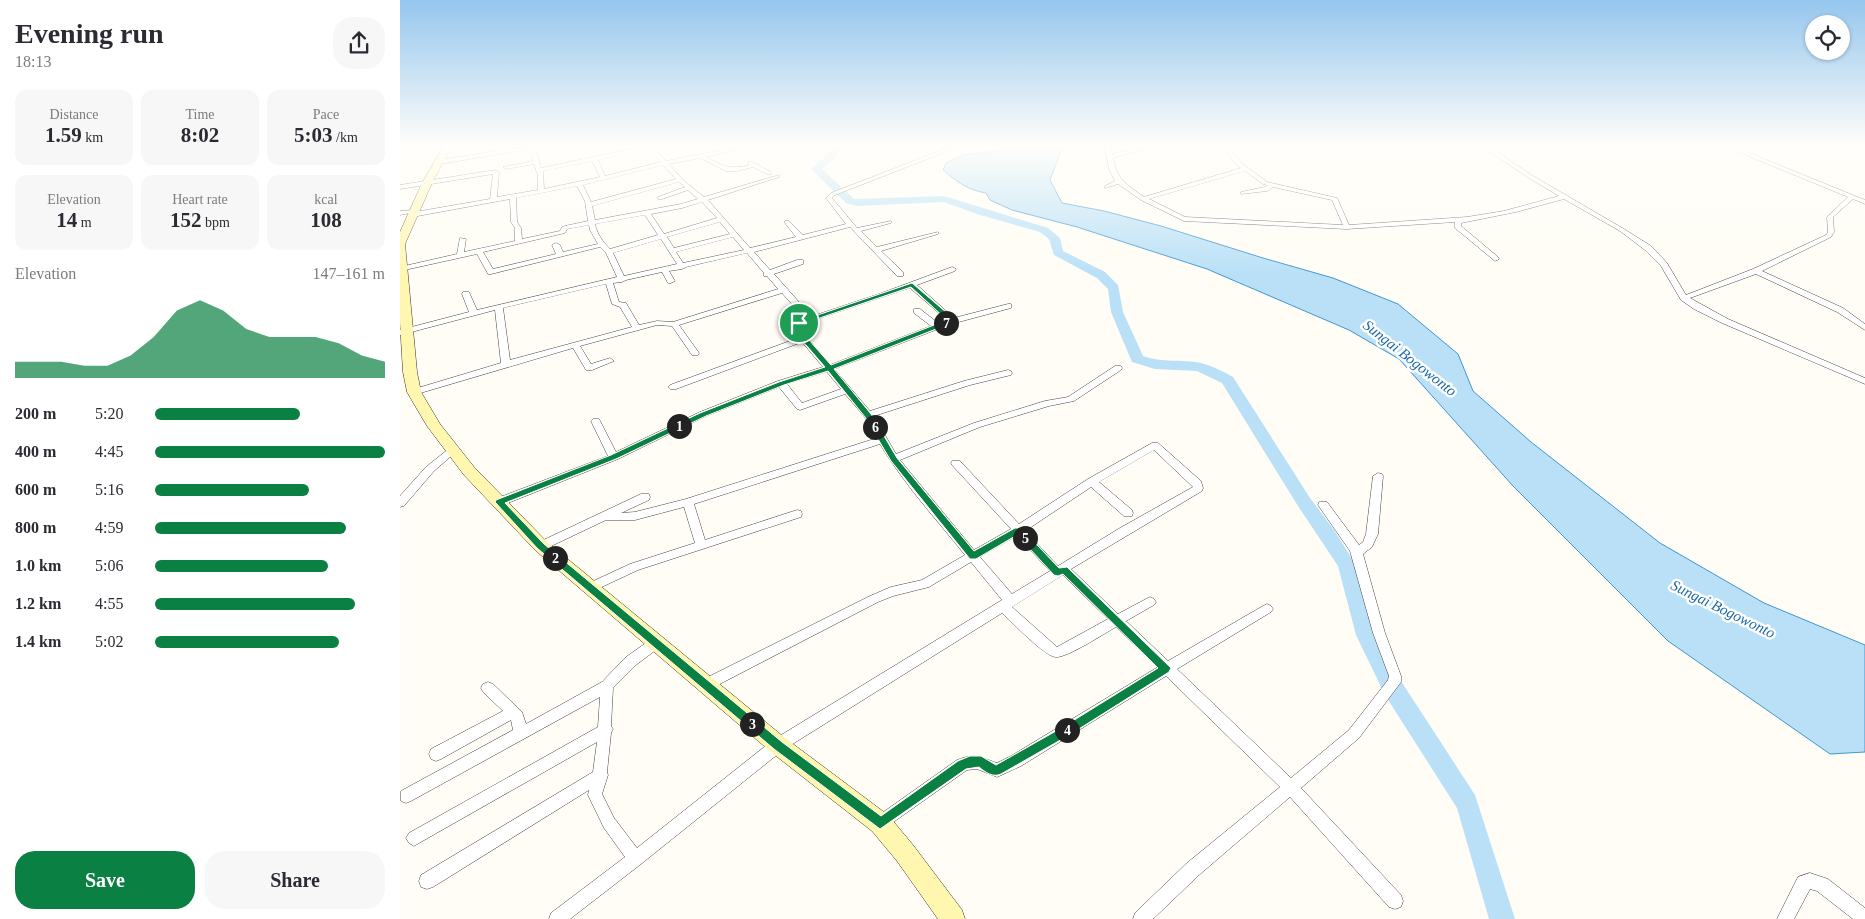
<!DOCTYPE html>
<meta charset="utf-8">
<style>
:root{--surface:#fff;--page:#f7f7f7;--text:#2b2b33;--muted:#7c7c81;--accent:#0b8043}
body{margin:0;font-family:Georgia,serif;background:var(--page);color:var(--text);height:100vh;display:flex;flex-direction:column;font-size:19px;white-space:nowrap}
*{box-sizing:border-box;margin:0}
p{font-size:16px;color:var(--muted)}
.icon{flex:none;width:28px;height:28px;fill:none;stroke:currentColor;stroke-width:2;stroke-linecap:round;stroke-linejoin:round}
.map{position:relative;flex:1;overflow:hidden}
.details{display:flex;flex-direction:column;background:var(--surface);width:400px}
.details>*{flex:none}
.controls{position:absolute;left:1405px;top:15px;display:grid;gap:10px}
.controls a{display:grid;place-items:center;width:45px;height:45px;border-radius:50%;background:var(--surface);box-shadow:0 1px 4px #0004;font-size:25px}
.pin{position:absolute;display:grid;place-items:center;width:42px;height:42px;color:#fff;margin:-21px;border:2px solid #fff;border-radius:50%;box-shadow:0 1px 5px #0007}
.km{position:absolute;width:25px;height:25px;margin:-12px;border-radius:50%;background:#222;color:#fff;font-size:14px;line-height:25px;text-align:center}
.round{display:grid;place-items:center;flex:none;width:52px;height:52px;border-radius:20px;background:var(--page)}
.headline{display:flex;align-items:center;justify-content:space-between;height:85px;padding:0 15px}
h1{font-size:28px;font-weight:600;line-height:38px}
.metrics{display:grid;grid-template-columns:repeat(3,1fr);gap:8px;height:85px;padding:5px 15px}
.metrics div{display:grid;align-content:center;border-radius:12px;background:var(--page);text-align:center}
.metrics b{font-size:21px;font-weight:600}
.metrics small{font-size:14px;font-weight:400}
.metrics p{font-size:14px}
.chart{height:140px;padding:10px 15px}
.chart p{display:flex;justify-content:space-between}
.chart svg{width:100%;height:90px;margin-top:5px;fill:var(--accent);opacity:.7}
.action{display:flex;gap:10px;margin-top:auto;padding:10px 15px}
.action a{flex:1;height:58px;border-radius:20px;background:var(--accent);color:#fff;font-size:20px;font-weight:600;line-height:58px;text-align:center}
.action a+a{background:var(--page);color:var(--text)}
ul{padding:0 15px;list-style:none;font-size:16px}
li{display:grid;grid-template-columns:80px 60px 1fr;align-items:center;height:38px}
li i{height:12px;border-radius:6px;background:var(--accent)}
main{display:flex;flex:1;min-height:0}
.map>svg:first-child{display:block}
.water{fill:#b9e0f7;stroke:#3f96cf}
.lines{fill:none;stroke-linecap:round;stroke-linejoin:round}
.river{fill:#b9e0f7;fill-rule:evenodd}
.street-casing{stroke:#444;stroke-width:1}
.secondary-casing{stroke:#333;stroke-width:1}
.street{fill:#fff;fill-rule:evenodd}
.secondary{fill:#fff6b0;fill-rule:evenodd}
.route{fill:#0b8043;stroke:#fff;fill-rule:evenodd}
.labels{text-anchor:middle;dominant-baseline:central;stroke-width:5;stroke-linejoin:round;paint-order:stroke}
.water-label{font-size:15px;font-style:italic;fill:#1768a6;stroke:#fff}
</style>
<main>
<section class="details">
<div class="headline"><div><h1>Evening run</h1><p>18:13</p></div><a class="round"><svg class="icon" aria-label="share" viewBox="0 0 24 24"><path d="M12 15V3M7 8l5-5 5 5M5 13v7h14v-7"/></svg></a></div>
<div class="metrics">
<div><p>Distance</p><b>1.59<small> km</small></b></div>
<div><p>Time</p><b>8:02</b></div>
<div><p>Pace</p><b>5:03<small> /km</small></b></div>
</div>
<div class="metrics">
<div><p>Elevation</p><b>14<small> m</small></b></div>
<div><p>Heart rate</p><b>152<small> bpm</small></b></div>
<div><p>kcal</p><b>108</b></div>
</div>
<div class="chart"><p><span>Elevation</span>147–161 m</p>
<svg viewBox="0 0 160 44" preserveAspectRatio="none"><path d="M0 44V36L10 36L20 36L30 38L40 38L50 33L60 24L70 11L80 6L90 11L100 20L110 24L120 24L130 24L140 27L150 33L160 36V44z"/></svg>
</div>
<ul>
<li><b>200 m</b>5:20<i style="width:63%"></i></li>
<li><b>400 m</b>4:45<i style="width:100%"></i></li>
<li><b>600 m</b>5:16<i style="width:67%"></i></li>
<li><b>800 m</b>4:59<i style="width:83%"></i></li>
<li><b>1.0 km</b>5:06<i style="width:75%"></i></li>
<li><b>1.2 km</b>4:55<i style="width:87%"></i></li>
<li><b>1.4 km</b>5:02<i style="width:80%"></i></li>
</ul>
<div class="action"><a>Save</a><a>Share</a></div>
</section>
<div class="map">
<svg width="1465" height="919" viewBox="0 0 1465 919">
<rect width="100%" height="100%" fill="#fffdf5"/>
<!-- water -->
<path class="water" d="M 607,146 L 669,146 L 661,151 L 650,180 L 662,203 L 704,211 L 761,226 L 863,258 L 933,278 L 998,304 L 1058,354 L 1073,391 L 1131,442 L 1260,543 L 1364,603 L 1465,645 L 1465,752 L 1430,754 L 1268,641 L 1113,486 L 999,359 L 949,330 L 807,269 L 677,227 L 612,210 L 590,200 L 586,193 C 568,190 557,182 543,170 L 546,163 L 563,155 L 596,151 Z"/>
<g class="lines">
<!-- river -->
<path class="river" d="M 430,146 L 440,146 L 436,157 L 422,169 L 454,199 L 544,196 L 648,228 L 660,238 L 663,251 L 705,272 L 718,285 L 723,312 L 743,356 C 762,363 781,359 801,363 C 812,366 823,371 833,377 L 910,498 L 934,530 L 956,565 L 976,634 L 1001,681 L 1075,795 L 1115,919 L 1089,919 L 1057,808 L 985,695 L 956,635 L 938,566 L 898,506 L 822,383 L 797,371 L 755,369 L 732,362 L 711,312 L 708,289 L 697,278 L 654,255 L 649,239 L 640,232 L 577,214 L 544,202 L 457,206 L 446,203 L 411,169 L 428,154 Z"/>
<defs>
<g id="street">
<path d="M 128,146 L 143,146 L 135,148 L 141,168 L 245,146 L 257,146 L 254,148 L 266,161 L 341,146 L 353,146 L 306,157 C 323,166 329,170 349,165 L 348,162 L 352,162 L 371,172 L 371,174 L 367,174 L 353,167 L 337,171 L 326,171 L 300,158 L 269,164 L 282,179 L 304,197 L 379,175 L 379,177 L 308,200 L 350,248 L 396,237 L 385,223 L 385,221 L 389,221 L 403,235 L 446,224 L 426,198 L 431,193 L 552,146 L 561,146 L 435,195 L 432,198 L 457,228 L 491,221 L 491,223 L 461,231 L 477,247 L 538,232 L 538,234 L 481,251 L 503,272 L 503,276 L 497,276 L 450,227 L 354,252 L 370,270 L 397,260 L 403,260 L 403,264 L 374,274 L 406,310 L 408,316 L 407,318 L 479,294 L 552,267 L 556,269 L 555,271 L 517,285 L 554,318 L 608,304 L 611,304 L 611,308 L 551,324 L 434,369 L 470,411 L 564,381 L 608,370 L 611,371 L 612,373 L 611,375 L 570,385 L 474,416 L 496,454 L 574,423 L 645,401 L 668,397 L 715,366 L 721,366 L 722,368 L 721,370 L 674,401 L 649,406 L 580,427 L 500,460 L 574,550 L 611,529 L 552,465 L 551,463 L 552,461 L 560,461 L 619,524 L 688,479 L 752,443 L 758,443 L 801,481 L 803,488 L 802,491 L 671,569 L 718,614 L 746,599 L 750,597 L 754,599 L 756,602 L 754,605 L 726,621 L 768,661 L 863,606 L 867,604 L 871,606 L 873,609 L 871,612 L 777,669 L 891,778 L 949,730 L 988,680 L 989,676 L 973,633 L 950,551 L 918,505 L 919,502 L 927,502 L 959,545 L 963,542 L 966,534 L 973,476 L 978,473 L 982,474 L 983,476 L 978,534 L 972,547 L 963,554 L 985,633 L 1001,676 L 1001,682 L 959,738 L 901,788 L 1001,895 L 1003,901 L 1001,907 L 995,909 L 989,907 L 890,797 L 799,875 L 753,919 L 733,919 L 735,913 L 787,863 L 880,787 L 766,676 L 621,766 L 597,777 L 577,769 L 567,770 L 485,828 L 480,830 L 475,828 L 473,823 L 475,818 L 557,760 C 576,753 579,757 597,763 L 611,756 L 758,667 L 716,627 C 705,633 667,658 656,657 C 645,657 612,622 602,613 L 383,750 L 241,864 L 170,919 L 149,919 L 151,913 L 225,857 L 204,828 L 188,795 L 189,790 L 33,887 L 27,889 L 21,887 L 19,881 L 21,875 L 193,772 L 197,742 L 19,843 L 14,846 L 9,843 L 6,838 L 9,833 L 198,727 L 200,697 L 11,801 L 6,803 L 1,801 L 1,791 L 113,730 L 111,720 L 41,759 L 36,761 L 31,759 L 29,754 L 31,749 L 103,711 L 83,692 L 81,688 L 83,684 L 88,682 L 93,684 L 122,712 L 126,724 L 202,682 L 226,657 L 253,638 L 257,637 L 261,638 L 263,642 L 261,646 L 236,665 L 213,688 L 211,726 L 213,729 L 211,733 L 207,772 L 208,775 L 202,794 L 214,818 L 237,848 L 373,740 L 602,600 L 571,562 L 529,587 L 493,596 L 478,602 L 312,688 L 307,690 L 302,688 L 300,684 L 302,680 L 470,596 L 491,587 L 522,580 L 565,555 C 536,519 504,484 480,444 L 294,504 L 305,540 L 397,510 L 401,511 L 402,514 L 401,517 L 238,570 L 191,592 L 187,590 L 185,587 L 187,584 L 230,564 L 295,543 L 284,507 L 235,520 L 206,520 L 145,549 L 137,549 L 135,546 L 137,543 L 241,494 L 249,494 L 250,497 L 249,500 L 221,513 L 235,512 L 286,499 L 477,438 L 464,416 L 445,394 L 400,410 L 397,409 L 379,387 L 306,416 L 218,459 L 103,505 L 95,505 L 94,502 L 95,499 L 208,456 L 191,421 L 193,419 L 199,419 L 216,452 L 300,412 L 378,381 L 423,367 L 402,342 L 276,389 L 270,389 L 268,387 L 270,385 L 398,338 C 390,328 395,325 400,316 L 399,312 L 382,293 L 279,325 L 299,353 L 298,355 L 292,355 L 272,326 L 257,325 L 180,346 L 191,364 L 210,358 L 214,361 L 192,370 L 186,370 L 173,348 L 17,394 L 11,394 L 9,392 L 11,390 L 101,363 L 95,310 L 0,335 L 0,330 L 69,312 L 62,294 L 63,292 L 69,292 L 77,310 L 217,277 L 206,253 L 200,247 L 91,274 L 88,274 L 77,254 L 0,271 L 0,267 L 57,254 L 60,238 L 66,239 L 64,252 L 115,241 L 115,228 L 111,222 L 110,199 L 12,217 L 9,215 L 10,213 L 0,215 L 0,211 L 15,210 L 15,212 L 90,199 L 93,174 L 0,189 L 0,185 L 96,170 L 99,172 L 97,197 L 138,190 L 138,176 L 134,164 L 106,169 L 103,167 L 133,161 L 130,149 L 40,164 L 37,162 L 40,160 ZM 248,149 L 261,162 L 205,176 L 198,160 ZM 192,161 L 200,177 L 144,189 L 143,171 ZM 263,165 L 276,179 L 191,202 L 183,185 ZM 279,182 L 285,187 L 258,197 L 258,199 L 262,199 L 288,190 L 298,199 L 281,204 L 195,220 L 192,206 ZM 177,186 L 185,201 L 188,221 L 165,226 L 162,227 L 160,231 L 122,239 L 121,228 L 117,222 L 116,198 ZM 302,202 L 317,218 L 264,234 L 251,214 L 282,208 ZM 245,215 L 258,235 L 210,249 C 203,242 197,234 195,224 ZM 320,222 L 330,234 L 274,248 L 267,237 ZM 189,225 L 190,230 L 198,244 L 163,252 L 160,245 L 156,243 L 152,245 L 156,254 L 93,269 L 83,252 L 165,233 L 167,229 ZM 333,237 L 344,250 L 283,263 L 276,252 ZM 261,239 L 277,264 L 224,276 L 213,253 ZM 347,253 L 364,273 L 364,276 L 367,276 L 378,289 L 273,322 L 257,321 L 239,325 L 226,303 L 219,302 L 213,283 L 222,282 L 226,280 L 262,272 L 268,283 L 271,283 L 275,281 L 269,271 L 282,269 L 286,267 ZM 206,284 L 212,304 L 220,307 L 232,327 L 110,360 L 103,308 ZM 510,288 L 547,320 L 538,323 L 520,309 L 514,309 L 514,313 L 531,326 L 430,365 L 408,339 L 408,336 L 401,331 L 403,324 ZM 427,372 L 441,389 L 402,403 L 387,384 ZM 754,450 L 793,487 L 720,528 L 658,566 L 625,531 L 691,487 L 724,516 L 732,516 L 733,513 L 732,510 L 699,482 ZM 617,536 L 650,571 L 612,594 L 580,557 ZM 663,575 L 708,619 L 657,647 L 612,607 Z"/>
<path d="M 705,146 L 711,146 L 712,154 L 745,146 L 755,146 L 713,158 C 717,180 726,184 744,197 L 841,168 L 836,164 L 821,146 L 827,146 L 840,162 L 867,182 L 937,198 L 949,225 L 1067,217 L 1104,211 L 1159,196 L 1129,178 L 1081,146 L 1088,146 L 1133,176 L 1224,229 L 1251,246 L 1267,263 L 1286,295 L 1353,269 L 1426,235 L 1428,232 L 1427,217 L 1448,197 L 1324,146 L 1332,146 L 1465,200 L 1465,204 L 1453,199 L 1433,217 L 1434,232 L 1431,237 L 1362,271 L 1443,308 L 1465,324 L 1465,330 L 1437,312 L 1356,274 L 1290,298 L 1328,319 L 1465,378 L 1465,384 L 1322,323 L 1294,309 L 1281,300 L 1261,266 L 1245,250 L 1220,231 L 1164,199 L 1116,212 L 1061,223 L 1061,226 L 1098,257 L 1099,259 L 1095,261 L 1055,228 L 1055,222 L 947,229 L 784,221 L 741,200 L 718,184 L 705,188 L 705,186 L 715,181 L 709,169 ZM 845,171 L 863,184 L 867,185 L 865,187 L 841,192 L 841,194 L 867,191 L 873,187 L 932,200 L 943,225 L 785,217 L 749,199 Z"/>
<path d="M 54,446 L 57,447 L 59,449 L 57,451 L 34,471 L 4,506 L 0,507 L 0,496 L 26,467 L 51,447 Z"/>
<path d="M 1410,873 L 1428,879 L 1465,908 L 1465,919 L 1453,919 L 1417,891 L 1410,889 L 1394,919 L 1377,919 L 1398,877 Z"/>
</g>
<path id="secondary" d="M 44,146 L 52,146 L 32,183 L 5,244 L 17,372 L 21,392 L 40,424 L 74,467 L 147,542 L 385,738 L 488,815 L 513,845 L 562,910 L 565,919 L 538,919 L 497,861 L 472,831 L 371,752 L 135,550 L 64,475 L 27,426 L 7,392 L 3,372 L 0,322 L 0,232 L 22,183 Z"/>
</defs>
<!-- street casing -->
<use href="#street" class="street-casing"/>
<!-- secondary casing -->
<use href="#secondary" class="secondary-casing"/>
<!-- street -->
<use href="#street" class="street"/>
<!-- secondary -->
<use href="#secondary" class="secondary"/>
</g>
<!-- sky -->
<linearGradient id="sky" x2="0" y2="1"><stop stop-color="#95c6ee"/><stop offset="0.53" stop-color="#fffefa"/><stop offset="1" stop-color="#fffefa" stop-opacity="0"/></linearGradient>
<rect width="1465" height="275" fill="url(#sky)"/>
<!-- route -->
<path class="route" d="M 512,283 L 554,319 L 554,322 L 434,369 L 471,414 L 497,458 L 574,551 L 615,528 L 621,528 L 659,568 L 667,567 L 771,668 L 769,672 L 671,734 L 601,774 C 593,778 585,772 579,767 L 566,769 L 480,829 L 374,749 L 137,548 L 95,502 L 96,500 L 211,455 L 300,413 L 379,382 L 425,367 L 394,331 L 397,322 ZM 511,287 L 547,320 L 431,365 L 401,331 L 402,324 ZM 428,371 L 465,417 L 491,461 L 570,559 L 576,559 L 617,535 L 654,575 L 658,576 L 663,574 L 758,668 L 663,727 L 596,765 L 581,756 L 570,756 L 558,761 L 481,816 L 382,742 L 144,544 L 105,503 L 216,459 L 306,416 L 384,385 Z"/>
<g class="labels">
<!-- water labels -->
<g class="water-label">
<text transform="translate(1010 358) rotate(38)">Sungai Bogowonto</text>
<text transform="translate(1323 609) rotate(26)">Sungai Bogowonto</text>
</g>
</g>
</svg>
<div class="controls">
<a><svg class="icon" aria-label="locate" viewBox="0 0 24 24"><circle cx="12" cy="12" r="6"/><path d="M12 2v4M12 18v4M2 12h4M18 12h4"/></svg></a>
</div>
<div class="pin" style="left:399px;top:323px;background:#1e9e55"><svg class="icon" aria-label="arrive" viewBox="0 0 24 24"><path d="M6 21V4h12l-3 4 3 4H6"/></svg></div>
<b class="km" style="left:279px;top:426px">1</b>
<b class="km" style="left:155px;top:558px">2</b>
<b class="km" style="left:352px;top:724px">3</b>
<b class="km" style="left:667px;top:730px">4</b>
<b class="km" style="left:625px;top:538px">5</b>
<b class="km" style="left:475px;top:427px">6</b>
<b class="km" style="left:546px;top:323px">7</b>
</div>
</main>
